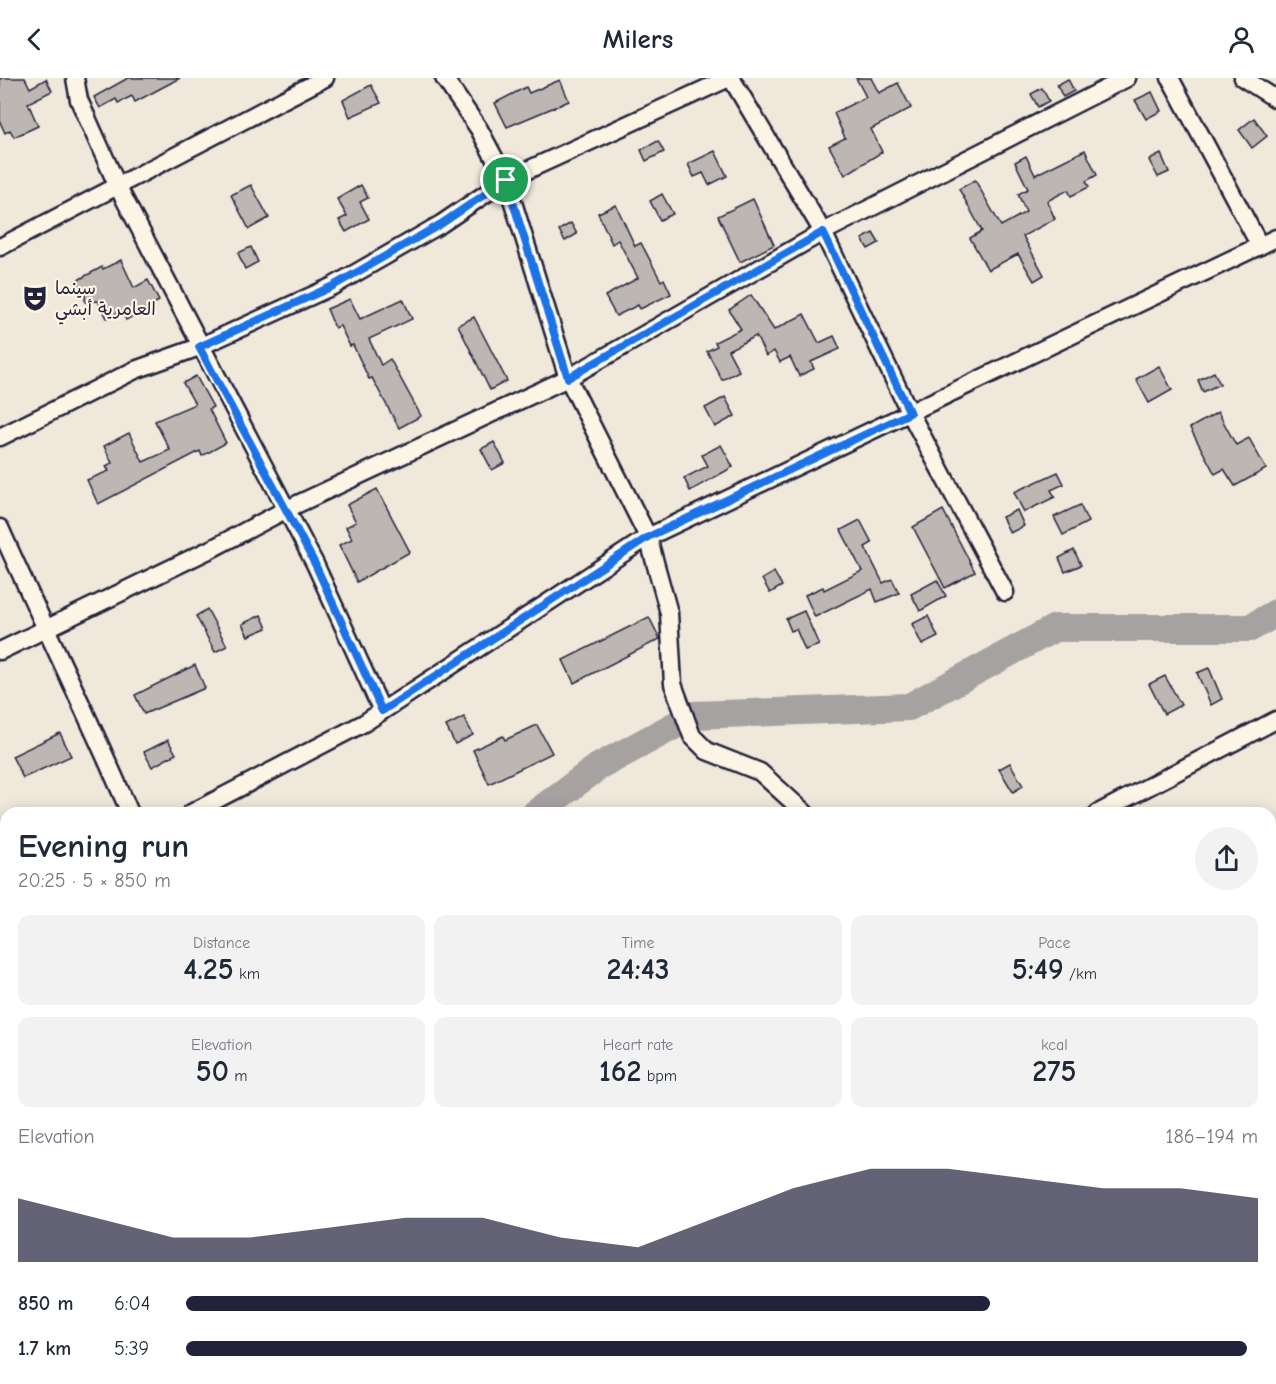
<!DOCTYPE html>
<meta charset="utf-8">
<style>
:root{--surface:#fff;--page:#f2f2f3;--text:#1f2937;--muted:#747a83;--accent:#22223b}
body{margin:0;font-family:"Comic Neue","Playpen Sans Arabic",sans-serif;background:var(--page);color:var(--text);height:100vh;display:flex;flex-direction:column;font-size:22px;white-space:nowrap}
*{box-sizing:border-box;margin:0}
p{font-size:20px;color:var(--muted)}
.icon{flex:none;width:33px;height:33px;fill:none;stroke:currentColor;stroke-width:2;stroke-linecap:round;stroke-linejoin:round}
.map{position:relative;flex:1;overflow:hidden}
.details{position:absolute;left:0px;top:729px;width:1276px;height:578px;display:flex;flex-direction:column;background:var(--surface);border-radius:18px 18px 0 0;box-shadow:0 3px 15px #0003}
.details>*{flex:none}
.pin{position:absolute;display:grid;place-items:center;width:51px;height:51px;color:#fff;margin:-26px;border:3px solid #fff;border-radius:50%;box-shadow:0 2px 6px #0007}
.round{display:grid;place-items:center;flex:none;width:63px;height:63px;border-radius:32px;background:var(--page)}
.head{display:flex;align-items:center;justify-content:space-between;height:102px;padding:0 18px}
h1{font-size:33px;font-weight:700;line-height:45px}
.stats{display:grid;grid-template-columns:repeat(3,1fr);gap:9px;height:102px;padding:6px 18px}
.stats div{display:grid;align-content:center;border-radius:12px;background:var(--page);text-align:center}
.stats b{font-size:30px;font-weight:700}
.stats small{font-size:16px;font-weight:400}
.stats p{font-size:16px}
.chart{height:168px;padding:12px 18px}
.chart p{display:flex;justify-content:space-between}
.chart svg{width:100%;height:108px;margin-top:6px;fill:var(--accent);opacity:.7}
ul{padding:0 18px;list-style:none;font-size:20px}
li{display:grid;grid-template-columns:96px 72px 1fr;align-items:center;height:45px}
li i{height:15px;border-radius:8px;background:var(--accent)}
header{display:flex;justify-content:space-between;align-items:center;height:78px;padding:0 18px;background:var(--surface);font-size:27px;font-weight:700}
.map>svg:first-child{display:block}
.lines{fill:none;stroke-linecap:round;stroke-linejoin:round}
.river{stroke:#a6a2a2;stroke-width:28}
.building{fill:#bcb7b3;stroke:#22223b;stroke-width:1.5}
.street-casing{stroke:#22223b;stroke-width:21}
.street{stroke:#fcf5e5;stroke-width:16}
.route-casing{stroke:#fff;stroke-width:12}
.route{stroke:#1a73e8;stroke-width:8}
.labels{text-anchor:middle;dominant-baseline:central;stroke-width:4.5;stroke-linejoin:round;paint-order:stroke}
.poi-label{font-size:18px;fill:#22223b;stroke:#fcf5e5;text-anchor:start}
</style>
<header><svg class="icon" aria-label="back" viewBox="0 0 24 24"><path d="M15 5l-7 7 7 7"/></svg>Milers<svg class="icon" aria-label="person" viewBox="0 0 24 24"><circle cx="12" cy="8" r="4"/><path d="M4 21q1-7 8-7t8 7"/></svg></header>
<div class="map">
<svg width="1276" height="1306" viewBox="0 0 1276 1306">
<rect width="100%" height="100%" fill="#efe8db"/>
<filter id="ink" filterUnits="userSpaceOnUse"><feTurbulence type="fractalNoise" baseFrequency=".0167" numOctaves="2"/><feDisplacementMap in="SourceGraphic" scale="12" xChannelSelector="R" yChannelSelector="G"/><feConvolveMatrix kernelMatrix="1 2 1 2 8 2 1 2 1" color-interpolation-filters="sRGB"/></filter>
<g filter="url(#ink)">
<g class="lines">
<!-- river -->
<g class="river">
<path d="M 536,735 L 598,689 L 694,637 L 909,629 L 1055,550 L 1250,550 L 1276,535"/>
<path d="M 0,886 L 6,887"/>
</g>
</g>
<!-- building -->
<g class="building">
<path d="M 0,0 L 25,0 L 30,10 L 46,1 L 52,13 L 28,25 L 38,48 L 14,59 L 10,52 L 5,55 L 0,44 Z"/>
<path d="M 128,0 L 180,0 L 135,24 L 132,18 L 118,25 L 116,21 L 100,30 L 94,19 Z"/>
<path d="M 856,0 L 871,0 L 879,15 L 898,5 L 911,30 L 871,51 L 882,74 L 845,97 L 829,68 L 845,60 L 834,35 L 866,19 Z"/>
<path d="M 1068,1 L 1074,13 L 1063,19 L 1057,7 Z"/>
<path d="M 560,2 L 569,23 L 507,49 L 495,25 L 526,9 L 529,15 Z"/>
<path d="M 371,7 L 381,25 L 350,39 L 343,22 Z"/>
<path d="M 1042,10 L 1049,23 L 1038,29 L 1031,16 Z"/>
<path d="M 1152,14 L 1161,33 L 1146,41 L 1135,22 Z"/>
<path d="M 1254,40 L 1267,58 L 1252,70 L 1239,52 Z"/>
<path d="M 658,63 L 664,74 L 646,83 L 641,72 Z"/>
<path d="M 1085,72 L 1097,97 L 1086,103 L 1089,109 L 1071,118 L 1068,112 L 1047,123 L 1055,141 L 1023,158 L 1044,197 L 1034,203 L 1018,176 L 988,192 L 970,160 L 982,153 L 959,111 L 975,102 L 1001,148 L 1026,134 L 1018,116 L 1028,111 L 1015,84 L 1026,78 L 1035,97 Z"/>
<path d="M 715,73 L 727,98 L 709,107 L 703,95 L 694,99 L 688,86 Z"/>
<path d="M 1161,76 L 1169,94 L 1158,99 L 1149,82 Z"/>
<path d="M 251,107 L 269,140 L 249,151 L 231,117 Z"/>
<path d="M 361,107 L 368,120 L 360,124 L 369,141 L 346,154 L 339,142 L 347,138 L 337,121 Z"/>
<path d="M 662,116 L 673,136 L 660,142 L 650,123 Z"/>
<path d="M 753,121 L 774,167 L 740,184 L 718,138 Z"/>
<path d="M 616,127 L 635,168 L 641,165 L 661,203 L 664,201 L 671,216 L 640,231 L 638,227 L 616,238 L 605,218 L 638,200 L 618,162 L 612,166 L 598,135 Z"/>
<path d="M 571,145 L 577,156 L 565,163 L 559,152 Z"/>
<path d="M 873,155 L 879,165 L 868,171 L 862,161 Z"/>
<path d="M 251,169 L 258,184 L 245,191 L 238,175 Z"/>
<path d="M 121,182 L 134,210 L 148,202 L 159,223 L 126,242 L 122,233 L 107,240 L 98,223 L 85,224 L 85,216 L 76,203 L 102,189 L 103,191 Z"/>
<path d="M 751,217 L 774,252 L 804,236 L 819,265 L 834,258 L 840,271 L 811,284 L 814,291 L 799,298 L 790,279 L 780,284 L 774,273 L 766,278 L 756,258 L 728,272 L 739,293 L 722,302 L 707,273 L 717,268 L 715,264 L 741,251 L 729,232 Z"/>
<path d="M 350,221 L 360,241 L 403,221 L 412,241 L 369,261 L 381,287 L 390,281 L 421,338 L 399,350 L 372,300 L 369,301 L 353,267 L 350,268 L 340,248 L 335,250 L 327,231 Z"/>
<path d="M 474,239 L 507,303 L 490,312 L 458,247 Z"/>
<path d="M 1159,288 L 1172,312 L 1149,325 L 1136,301 Z"/>
<path d="M 1214,294 L 1220,306 L 1203,314 L 1198,302 Z"/>
<path d="M 196,298 L 213,329 L 209,331 L 226,365 L 202,378 L 200,373 L 98,426 L 87,402 L 109,393 L 106,388 L 112,385 L 104,368 L 129,355 L 143,384 L 170,372 L 155,343 L 195,326 L 183,305 Z"/>
<path d="M 725,319 L 735,338 L 715,349 L 705,330 Z"/>
<path d="M 1218,334 L 1236,367 L 1249,360 L 1266,391 L 1235,408 L 1224,391 L 1215,396 L 1190,350 Z"/>
<path d="M 494,364 L 505,385 L 492,392 L 481,371 Z"/>
<path d="M 721,367 L 733,389 L 690,413 L 684,400 L 708,388 L 702,377 Z"/>
<path d="M 1058,394 L 1064,406 L 1051,412 L 1055,419 L 1024,434 L 1014,414 Z"/>
<path d="M 377,411 L 410,474 L 357,504 L 339,467 L 352,461 L 346,449 L 356,444 L 347,427 Z"/>
<path d="M 1080,427 L 1088,444 L 1063,457 L 1054,439 Z"/>
<path d="M 943,432 L 975,494 L 945,510 L 913,449 Z"/>
<path d="M 1017,432 L 1024,448 L 1010,455 L 1002,439 Z"/>
<path d="M 860,442 L 872,465 L 865,469 L 883,505 L 892,501 L 899,515 L 877,524 L 872,511 L 815,539 L 805,517 L 823,509 L 824,512 L 862,493 L 841,452 Z"/>
<path d="M 1074,472 L 1081,487 L 1065,494 L 1059,480 Z"/>
<path d="M 774,494 L 782,508 L 770,515 L 762,501 Z"/>
<path d="M 937,502 L 946,518 L 920,533 L 911,516 Z"/>
<path d="M 207,531 L 227,568 L 215,574 L 196,538 Z"/>
<path d="M 804,533 L 819,567 L 805,572 L 796,551 L 791,553 L 786,541 Z"/>
<path d="M 261,537 L 267,550 L 248,558 L 242,546 Z"/>
<path d="M 928,538 L 938,559 L 922,567 L 912,546 Z"/>
<path d="M 649,539 L 660,561 L 574,605 L 563,582 Z"/>
<path d="M 195,587 L 205,610 L 144,636 L 135,617 Z"/>
<path d="M 1209,590 L 1222,621 L 1211,627 L 1197,595 Z"/>
<path d="M 1165,598 L 1181,627 L 1164,636 L 1149,606 Z"/>
<path d="M 464,639 L 473,657 L 455,666 L 446,648 Z"/>
<path d="M 537,647 L 552,675 L 489,706 L 473,672 L 503,658 L 505,662 Z"/>
<path d="M 60,655 L 71,678 L 23,700 L 12,678 Z"/>
<path d="M 168,662 L 176,676 L 152,689 L 144,674 Z"/>
<path d="M 1010,685 L 1023,708 L 1013,714 L 999,691 Z"/>
</g>
<g class="lines">
<defs>
<g id="street">
<path d="M 75,0 L 79,22 L 118,109 L 315,486 L 382,633"/>
<path d="M 444,0 L 479,51 L 506,102 L 568,300 L 648,459 L 669,535 L 673,606 L 692,658 L 707,673 L 760,694 L 805,735"/>
<path d="M 731,0 L 823,154 L 910,335 L 1005,514"/>
<path d="M 1170,0 L 1260,168"/>
<path d="M 1243,0 L 1276,21"/>
<path d="M 0,169 L 325,0"/>
<path d="M 0,359 L 135,292 L 199,269 L 333,208 L 441,146 L 506,102 L 729,0"/>
<path d="M 0,450 C 42,545 89,639 130,735"/>
<path d="M 0,573 L 215,469 L 287,431 L 568,300 L 823,154 L 1127,0"/>
<path d="M 191,735 L 364,645 L 648,459 L 1276,160"/>
<path d="M 1098,735 L 1276,642"/>
<path d="M 0,829 L 6,826"/>
<path d="M 1270,961 L 1276,959"/>
<path d="M 1270,1018 L 1276,1028"/>
<path d="M 1270,1176 L 1276,1173"/>
<path d="M 0,1284 L 6,1281"/>
<path d="M 184,1300 L 187,1306"/>
<path d="M 445,1300 L 448,1306"/>
<path d="M 723,1300 L 726,1306"/>
<path d="M 1098,1300 L 1101,1306"/>
<path d="M 614,1306 L 625,1300"/>
<path d="M 1015,1306 L 1025,1300"/>
</g>
</defs>
<!-- street casing -->
<use href="#street" class="street-casing"/>
<!-- street -->
<use href="#street" class="street"/>
</g>
</g>
<g class="lines" filter="url(#ink)">
<defs>
<path id="route" d="M 506,102 L 568,300 L 823,154 L 910,335 L 648,459 L 382,633 L 315,486 L 199,269 L 333,208 L 441,146 Z"/>
</defs>
<!-- route casing -->
<use href="#route" class="route-casing"/>
<!-- route -->
<use href="#route" class="route"/>
</g>
<!-- icons -->
<defs>
<symbol id="theatre-bare" viewBox="-9 -9 18 18"><path d="M-5-5.5Q0-4 5-5.5V0Q5 5 0 6Q-5 5-5 0ZM-3.3-2.5H-1v1.5H-3.3ZM1-2.5H3.3v1.5H1ZM-2.8 1Q0 5.5 2.8 1Z" fill="#22223b" stroke="#fcf5e5" stroke-width="2.5" paint-order="stroke"/></symbol>
</defs>
<g fill-rule="evenodd">
<use href="#theatre-bare" x="16" y="201" width="38" height="38"/>
</g>
<g class="labels">
<!-- poi labels -->
<g class="poi-label">
<text x="55" y="210">سينما<tspan x="55" dy="21">العامرية أبشي</tspan></text>
</g>
</g>
</svg>
<div class="pin" style="left:506px;top:102px;background:#1e9e55"><svg class="icon" aria-label="arrive" viewBox="0 0 24 24"><path d="M6 21V4h12l-3 4 3 4H6"/></svg></div>
<section class="details">
<div class="head"><div><h1>Evening run</h1><p>20:25 · 5 × 850 m</p></div><a class="round"><svg class="icon" aria-label="share" viewBox="0 0 24 24"><path d="M12 15V3M7 8l5-5 5 5M5 13v7h14v-7"/></svg></a></div>
<div class="stats">
<div><p>Distance</p><b>4.25<small> km</small></b></div>
<div><p>Time</p><b>24:43</b></div>
<div><p>Pace</p><b>5:49<small> /km</small></b></div>
</div>
<div class="stats">
<div><p>Elevation</p><b>50<small> m</small></b></div>
<div><p>Heart rate</p><b>162<small> bpm</small></b></div>
<div><p>kcal</p><b>275</b></div>
</div>
<div class="chart"><p><span>Elevation</span>186–194 m</p>
<svg viewBox="0 0 160 44" preserveAspectRatio="none"><path d="M0 44V18L10 26L20 34L30 34L40 30L50 26L60 26L70 34L80 38L90 26L100 14L110 6L120 6L130 10L140 14L150 14L160 18V44z"/></svg>
</div>
<ul>
<li><b>850 m</b>6:04<i style="width:75%"></i></li>
<li><b>1.7 km</b>5:39<i style="width:99%"></i></li>
</ul>
</section>
</div>
